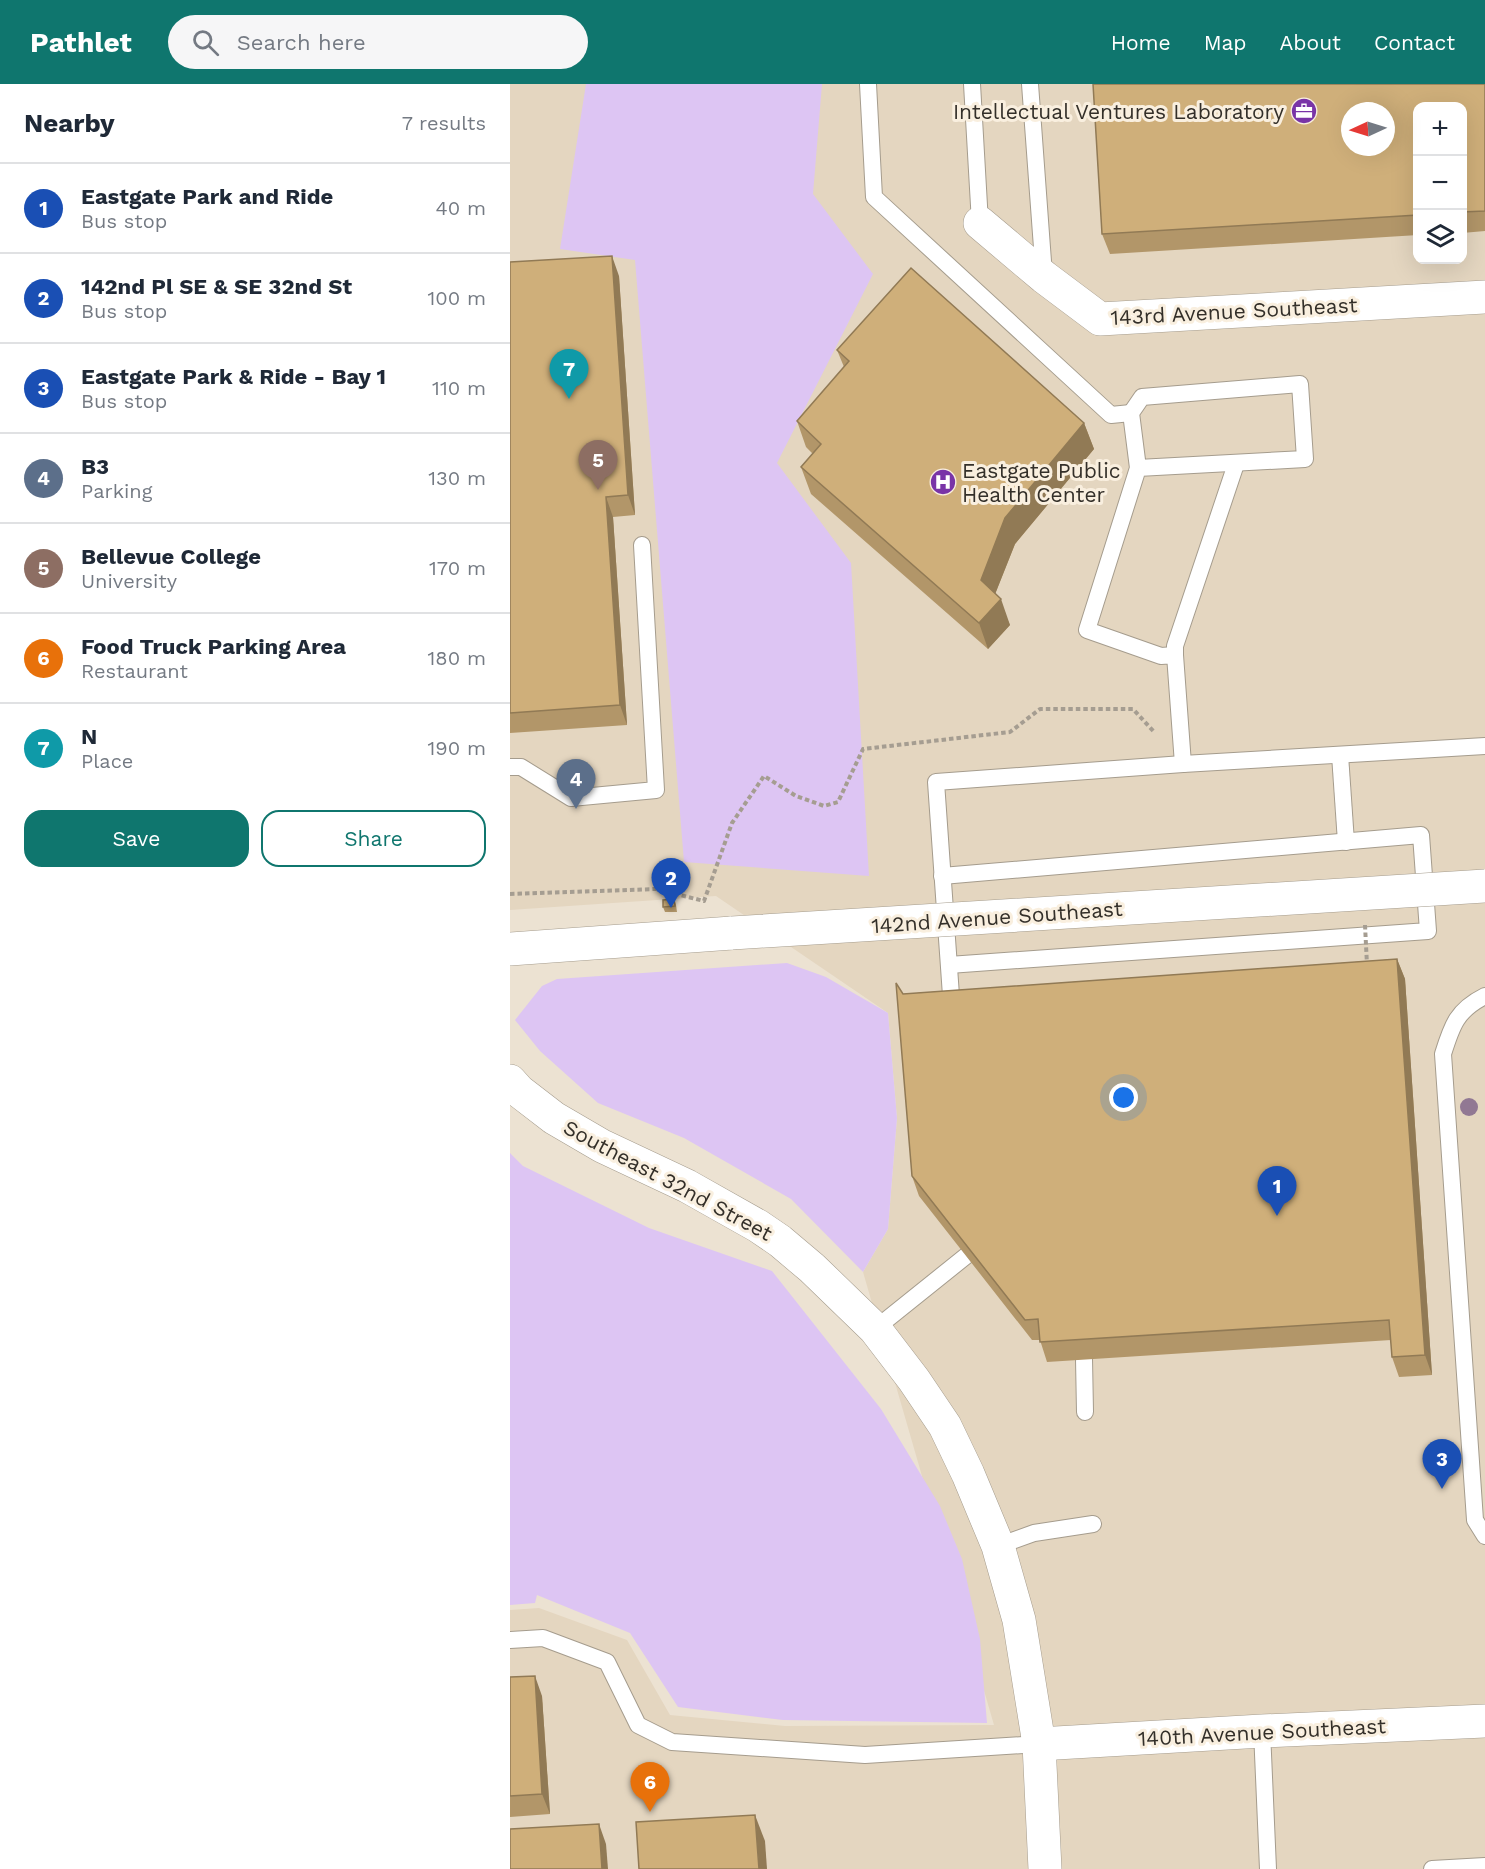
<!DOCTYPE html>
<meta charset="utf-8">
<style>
:root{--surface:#fff;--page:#f6f6f7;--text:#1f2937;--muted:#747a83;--line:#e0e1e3;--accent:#0f766e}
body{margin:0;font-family:"Work Sans",sans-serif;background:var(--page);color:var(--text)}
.controls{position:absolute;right:18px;top:18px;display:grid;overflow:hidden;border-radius:12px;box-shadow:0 6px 24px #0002}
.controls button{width:54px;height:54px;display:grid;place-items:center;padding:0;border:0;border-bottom:2px solid var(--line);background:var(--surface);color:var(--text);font:30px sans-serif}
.compass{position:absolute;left:831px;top:18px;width:54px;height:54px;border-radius:50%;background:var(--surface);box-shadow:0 6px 24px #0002;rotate:266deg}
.you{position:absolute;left:614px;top:1014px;width:21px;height:21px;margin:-15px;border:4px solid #fff;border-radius:50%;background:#1a73e8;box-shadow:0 0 0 9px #1a73e833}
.badge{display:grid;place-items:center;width:39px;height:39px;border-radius:50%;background:var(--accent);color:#fff;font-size:20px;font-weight:700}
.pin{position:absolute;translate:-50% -50px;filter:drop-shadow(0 2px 3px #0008)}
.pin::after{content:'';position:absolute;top:32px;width:21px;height:18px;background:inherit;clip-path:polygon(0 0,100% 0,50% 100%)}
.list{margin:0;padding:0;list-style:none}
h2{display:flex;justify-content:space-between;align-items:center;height:78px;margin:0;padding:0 24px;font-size:26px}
h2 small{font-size:20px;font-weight:400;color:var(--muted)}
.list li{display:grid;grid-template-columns:39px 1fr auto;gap:18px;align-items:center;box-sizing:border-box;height:90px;padding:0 24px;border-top:2px solid var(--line)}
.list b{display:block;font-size:22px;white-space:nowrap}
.list p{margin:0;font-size:20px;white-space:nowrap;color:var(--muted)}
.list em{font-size:20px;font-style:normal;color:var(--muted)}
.actions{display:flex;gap:12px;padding:18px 24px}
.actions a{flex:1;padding:14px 0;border:2px solid var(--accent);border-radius:18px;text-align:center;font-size:21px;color:var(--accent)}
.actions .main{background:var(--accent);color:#fff}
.icon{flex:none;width:33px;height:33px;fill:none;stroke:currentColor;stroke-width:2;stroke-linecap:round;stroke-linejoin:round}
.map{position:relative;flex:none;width:975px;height:1785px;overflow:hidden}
header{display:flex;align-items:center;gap:36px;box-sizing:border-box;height:84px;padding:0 30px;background:var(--accent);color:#fff}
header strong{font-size:28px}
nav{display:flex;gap:33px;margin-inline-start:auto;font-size:21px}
.search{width:420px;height:54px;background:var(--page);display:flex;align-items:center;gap:15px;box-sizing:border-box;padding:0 21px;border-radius:33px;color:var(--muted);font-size:22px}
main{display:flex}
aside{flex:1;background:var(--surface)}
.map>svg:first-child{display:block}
.built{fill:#e4d6c0;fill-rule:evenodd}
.green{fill:#ddc5f3}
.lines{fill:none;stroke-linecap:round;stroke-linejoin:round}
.lane-casing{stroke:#a59c8d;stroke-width:18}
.street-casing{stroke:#a59c8d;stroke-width:34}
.secondary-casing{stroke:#a59c8d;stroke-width:34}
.path{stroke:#a59d91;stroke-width:4;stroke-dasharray:4.5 3;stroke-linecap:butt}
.lane{stroke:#fff;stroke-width:16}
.street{stroke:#fff;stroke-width:33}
.secondary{stroke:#fff;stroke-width:33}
.secondary-bridge-casing{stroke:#a59c8d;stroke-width:34;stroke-linecap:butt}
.path-bridge{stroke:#a59d91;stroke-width:4;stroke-dasharray:4.5 3;stroke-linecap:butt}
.secondary-bridge{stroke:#fff;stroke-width:33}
.tree{fill:#917893}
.wall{fill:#b29669;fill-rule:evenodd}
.shaded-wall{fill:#917a55}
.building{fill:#cfaf7a;stroke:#917a55;stroke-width:1.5;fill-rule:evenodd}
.labels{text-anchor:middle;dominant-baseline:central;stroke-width:6;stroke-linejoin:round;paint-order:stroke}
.poi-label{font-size:21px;fill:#332f29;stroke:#f9efdf;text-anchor:end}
.street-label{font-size:21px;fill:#332f29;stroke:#f9efdf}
</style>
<header>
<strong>Pathlet</strong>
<div class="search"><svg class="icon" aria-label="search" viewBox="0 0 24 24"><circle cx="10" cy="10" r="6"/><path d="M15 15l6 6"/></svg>Search here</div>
<nav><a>Home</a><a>Map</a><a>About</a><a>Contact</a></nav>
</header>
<main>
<aside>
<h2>Nearby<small>7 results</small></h2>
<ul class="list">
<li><span class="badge" style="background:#1a4fb4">1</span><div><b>Eastgate Park and Ride</b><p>Bus stop</p></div><em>40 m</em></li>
<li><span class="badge" style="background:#1a4fb4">2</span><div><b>142nd Pl SE &amp; SE 32nd St</b><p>Bus stop</p></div><em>100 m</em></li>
<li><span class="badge" style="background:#1a4fb4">3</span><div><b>Eastgate Park &amp; Ride - Bay 1</b><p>Bus stop</p></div><em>110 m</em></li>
<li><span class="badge" style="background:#5c6f8a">4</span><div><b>B3</b><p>Parking</p></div><em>130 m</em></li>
<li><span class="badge" style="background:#8d6e63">5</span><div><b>Bellevue College</b><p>University</p></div><em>170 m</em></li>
<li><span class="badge" style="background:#e8710a">6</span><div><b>Food Truck Parking Area</b><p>Restaurant</p></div><em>180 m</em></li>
<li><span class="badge" style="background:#0f9aa8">7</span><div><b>N</b><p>Place</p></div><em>190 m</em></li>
</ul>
<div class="actions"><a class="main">Save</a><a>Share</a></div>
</aside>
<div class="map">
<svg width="975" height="1785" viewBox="0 0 975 1785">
<rect width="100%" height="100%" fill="#ece2d2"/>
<path class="built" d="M 0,0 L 975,0 L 975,1785 L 0,1785 L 0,1526 L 29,1524 L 117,1556 L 160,1631 L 275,1642 L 484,1641 L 353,1188 L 378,1145 L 387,1034 L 378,929 L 206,812 L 0,826 ZM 908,22 L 952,22 L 952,176 L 908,176 ZM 840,27 L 876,27 L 876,63 L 840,63 Z"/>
<g class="green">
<path d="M 76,0 L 312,0 L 303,110 L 363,190 L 267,379 L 341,479 L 359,792 L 174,778 L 125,176 L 50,165 Z"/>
<path d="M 277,879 L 316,893 L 378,929 L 387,1034 L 378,1145 L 353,1188 L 281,1115 L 174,1054 L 88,1019 L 30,967 L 5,936 L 32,902 L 47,895 Z"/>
<path d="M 0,1069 L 13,1082 L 139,1144 L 262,1187 L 371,1325 L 430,1422 L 452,1475 L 470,1555 L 477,1639 L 273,1636 L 168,1623 L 120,1549 L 27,1511 L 25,1519 L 0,1521 Z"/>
</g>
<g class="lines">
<g class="lane-casing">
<g id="lane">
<path d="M 358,0 L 364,113 L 601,331 L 621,329"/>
<path d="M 462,0 L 470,139"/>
<path d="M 520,0 L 534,191"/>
<path d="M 628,384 L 795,375 L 790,300 L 632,313 L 621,329 L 628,384 L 577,546 L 651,572 L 665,571 L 673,680"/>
<path d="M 665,571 L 665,562 L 726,380"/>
<path d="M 830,671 L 836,758"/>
<path d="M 0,683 L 11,683 L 61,714 L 146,706 L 132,461"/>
<path d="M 432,792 L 911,751 L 918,847 L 439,881"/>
<path d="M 975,912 C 947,926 942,941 933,970 L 965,1436 L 975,1452"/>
<path d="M 442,926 L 426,698 L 673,680 L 975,662"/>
<path d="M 365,1245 L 456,1172"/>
<path d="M 574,1275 L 575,1328"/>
<path d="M 488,1462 L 524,1449 L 583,1440"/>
<path d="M 0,1556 L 33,1554 L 97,1578 L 128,1641 L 162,1658 L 355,1671 L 529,1660"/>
<path d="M 752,1647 L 758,1785"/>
<path d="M 922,1785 L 975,1782"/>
</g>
</g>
<g class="street-casing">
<g id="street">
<path d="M 470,139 L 534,193 L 590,235 L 975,213"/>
<path d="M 529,1660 L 752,1647 L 975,1637"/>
</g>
</g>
<g class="secondary-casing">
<g id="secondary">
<path d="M 0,865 L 222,849"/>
<path d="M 0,997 L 9,1007 L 44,1034 L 92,1062 L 177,1102 L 248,1142 L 270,1157 L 302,1184 L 365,1245 L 404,1296 L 435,1342 L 458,1390 L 488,1462 L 509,1536 L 529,1660 L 535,1785"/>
</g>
</g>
<path class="path" d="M 0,810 L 146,805 L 194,817 L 222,739 L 254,692 L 286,712 L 314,722 L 328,718 L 353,665 L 500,648 L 530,625 L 623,625 L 645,649"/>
<use href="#lane" class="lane"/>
<use href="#street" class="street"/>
<use href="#secondary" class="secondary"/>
<g class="secondary-bridge-casing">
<path id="secondary-bridge" d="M 222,849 L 975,802"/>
</g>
<path class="path-bridge" d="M 855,841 L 857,881"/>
<use href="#secondary-bridge" class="secondary-bridge"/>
</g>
<circle class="tree" cx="959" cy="1023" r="9"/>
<g class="wall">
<path d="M 583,0 L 975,0 L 975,147 L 952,149 L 952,22 L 908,22 L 908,151 L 600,170 L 592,150 ZM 840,27 L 876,27 L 876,63 L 840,63 Z"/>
<path d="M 0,178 L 109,192 L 125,431 L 103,433 L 117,641 L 0,649 Z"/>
<path d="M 327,266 L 574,339 L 584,365 L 505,460 L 485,510 L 500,541 L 478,565 L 301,410 L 291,383 L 303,370 L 296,363 L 287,337 L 334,283 Z"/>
<path d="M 164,815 L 166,821 L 167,828 L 155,828 L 153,823 Z"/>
<path d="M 887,875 L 895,895 L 922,1291 L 889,1293 L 882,1273 L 881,1256 L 537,1278 L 530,1256 L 522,1256 L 409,1112 L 402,1092 L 393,910 Z"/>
<path d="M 0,1593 L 32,1612 L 40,1730 L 0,1733 Z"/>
</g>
<g class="shaded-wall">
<path d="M 102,172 L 109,192 L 125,431 L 118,411 Z"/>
<path d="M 574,339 L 584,365 L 505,460 L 480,523 L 471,496 L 495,434 Z"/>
<path d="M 96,413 L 103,433 L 117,641 L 110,621 Z"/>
<path d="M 491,515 L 500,541 L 478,565 L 469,539 Z"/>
<path d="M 887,875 L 895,895 L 922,1291 L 915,1271 Z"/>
<path d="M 25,1592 L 32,1612 L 40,1730 L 32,1710 Z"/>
<path d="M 245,1731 L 255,1757 L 257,1785 L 249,1785 Z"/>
<path d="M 89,1740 L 96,1760 L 98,1785 L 92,1785 Z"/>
</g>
<g class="building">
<path d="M 583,0 L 975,0 L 975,127 L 952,128 L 952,22 L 908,22 L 908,131 L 592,150 ZM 840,27 L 876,27 L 876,63 L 840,63 Z"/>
<path d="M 102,172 L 118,411 L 96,413 L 110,621 L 0,629 L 0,178 Z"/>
<path d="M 401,184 L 574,339 L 495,434 L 471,496 L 491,515 L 469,539 L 291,383 L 311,360 L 287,337 L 339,277 L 327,266 Z"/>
<path d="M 164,815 L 165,822 L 153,823 L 153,816 Z"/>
<path d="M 887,875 L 915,1271 L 882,1273 L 879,1236 L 530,1258 L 528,1235 L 515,1236 L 402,1092 L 386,899 L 393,910 Z"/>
<path d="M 25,1592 L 32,1710 L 0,1712 L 0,1593 Z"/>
<path d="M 245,1731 L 249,1785 L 129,1785 L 126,1738 Z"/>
<path d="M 89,1740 L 92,1785 L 0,1785 L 0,1745 Z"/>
</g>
<defs>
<g id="office-disc" transform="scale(1.35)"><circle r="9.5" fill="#7934a7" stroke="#f9efdf"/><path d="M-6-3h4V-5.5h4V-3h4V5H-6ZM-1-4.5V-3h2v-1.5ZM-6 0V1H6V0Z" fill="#fff"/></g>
<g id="hospital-disc" transform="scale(1.35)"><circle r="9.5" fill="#7934a7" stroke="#f9efdf"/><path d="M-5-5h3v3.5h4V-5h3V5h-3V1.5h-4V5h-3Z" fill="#fff"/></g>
</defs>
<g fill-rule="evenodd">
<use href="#office-disc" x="794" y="27"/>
<use href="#hospital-disc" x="433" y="398"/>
</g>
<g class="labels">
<g class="poi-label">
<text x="774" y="27">Intellectual Ventures Laboratory</text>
<text x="452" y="386" text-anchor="start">Eastgate Public<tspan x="452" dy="24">Health Center</tspan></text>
</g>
<g class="street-label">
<text transform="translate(724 227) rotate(-3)">143rd Avenue Southeast</text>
<text transform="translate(487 833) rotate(-4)">142nd Avenue Southeast</text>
<text transform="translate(158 1096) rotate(28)">Southeast 32nd Street</text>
<text transform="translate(752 1648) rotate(-3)">140th Avenue Southeast</text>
</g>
</g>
</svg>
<div class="controls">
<button>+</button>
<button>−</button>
<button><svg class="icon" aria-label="layers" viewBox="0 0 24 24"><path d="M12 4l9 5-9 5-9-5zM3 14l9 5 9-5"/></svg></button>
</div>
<svg class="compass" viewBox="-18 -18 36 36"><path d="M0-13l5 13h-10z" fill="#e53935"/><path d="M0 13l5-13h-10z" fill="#747a83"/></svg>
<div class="you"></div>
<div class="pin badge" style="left:767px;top:1132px;background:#1a4fb4">1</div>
<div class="pin badge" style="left:161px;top:824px;background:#1a4fb4">2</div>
<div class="pin badge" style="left:932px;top:1405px;background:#1a4fb4">3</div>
<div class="pin badge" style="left:66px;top:725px;background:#5c6f8a">4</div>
<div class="pin badge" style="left:88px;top:406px;background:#8d6e63">5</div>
<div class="pin badge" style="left:140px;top:1728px;background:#e8710a">6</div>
<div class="pin badge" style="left:59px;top:315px;background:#0f9aa8">7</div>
</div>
</main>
